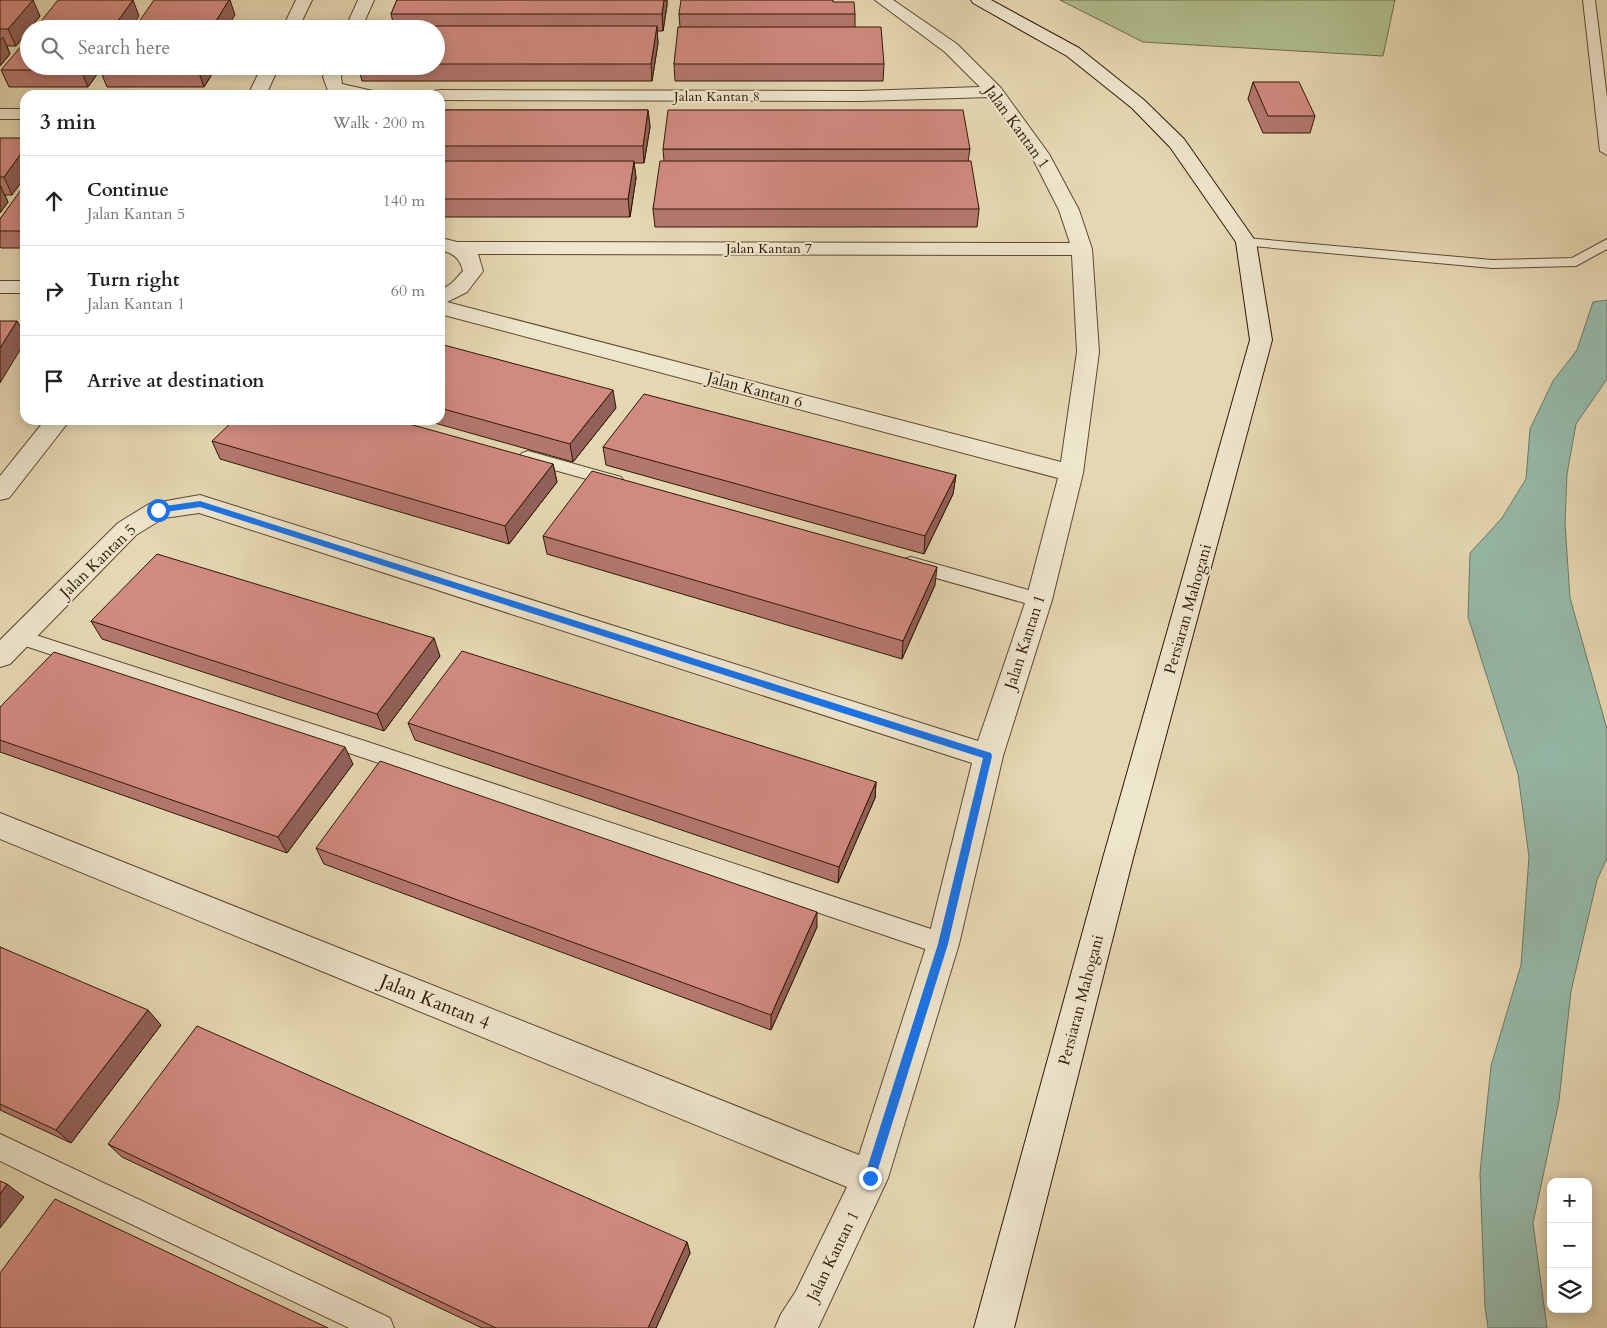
<!DOCTYPE html>
<meta charset="utf-8">
<style>
:root{--surface:#fff;--page:#f6f6f6;--text:#202124;--muted:#757577;--line:#e0e0e0}
body{margin:0;font-family:Cardo,serif;background:var(--page);color:var(--text)}
.controls{position:absolute;right:15px;bottom:15px;display:grid;overflow:hidden;border-radius:10px;box-shadow:0 2px 12px #0003}
.controls button{width:45px;height:45px;display:grid;place-items:center;padding:0;border:0;border-bottom:1px solid var(--line);background:var(--surface);color:var(--text);font:25px sans-serif}
.stop{position:absolute;width:15px;height:15px;margin:-11px;border:4px solid #1a73e8;border-radius:50%;background:#fff}
.stop.end{background:#1a73e8;border-color:#fff;box-shadow:0 1px 5px #0008}
.list{margin:0;padding:0;list-style:none}
h2{display:flex;justify-content:space-between;align-items:center;height:65px;margin:0;padding:0 20px;font-size:21px}
h2 small{font-size:16px;font-weight:400;color:var(--muted)}
.list li{display:grid;grid-template-columns:32px 1fr auto;gap:15px;align-items:center;box-sizing:border-box;height:90px;padding:0 20px;border-top:1px solid var(--line)}
.list b{display:block;font-size:19px;white-space:nowrap}
.list p{margin:0;font-size:16px;white-space:nowrap;color:var(--muted)}
.list em{font-size:16px;font-style:normal;color:var(--muted)}
.icon{flex:none;width:28px;height:28px;fill:none;stroke:currentColor;stroke-width:2;stroke-linecap:round;stroke-linejoin:round}
.map{position:relative;flex:none;width:1607px;height:1328px;overflow:hidden}
.search{position:absolute;background:var(--surface);box-shadow:0 2px 12px #0003;left:20px;top:20px;width:425px;height:55px;display:flex;align-items:center;gap:12px;box-sizing:border-box;padding:0 18px;border-radius:28px;color:var(--muted);font-size:19px}
.panel{position:absolute;background:var(--surface);box-shadow:0 2px 12px #0003;left:20px;top:90px;width:425px;height:335px;border-radius:15px}
.map>svg:first-child{display:block}
.green{fill:#b1bf8f;stroke:#706c49}
.water{fill:#96baaa;stroke:#6d7a67}
.lines{fill:none;stroke-linecap:round;stroke-linejoin:round}
.service-casing{stroke:#5d482f;stroke-width:2}
.minor-casing{stroke:#5d482f;stroke-width:2}
.secondary-casing{stroke:#301903;stroke-width:2}
.service{fill:#eee5cd;fill-rule:evenodd}
.minor{fill:#eee5cd;fill-rule:evenodd}
.secondary{fill:#eee5cd;fill-rule:evenodd}
.wall{fill:#b4776e;stroke:#301903}
.shaded-wall{fill:#92615a;stroke:#301903}
.building{fill:#d18a80;stroke:#301903}
.route{fill:#1a73e8}
.labels{text-anchor:middle;dominant-baseline:central;stroke-width:4;stroke-linejoin:round;paint-order:stroke}
.far-street-label{font-size:14px;fill:#301903;stroke:#eee5cd}
.street-label{font-size:16px;fill:#301903;stroke:#eee5cd}
.near-street-label{font-size:19px;fill:#301903;stroke:#eee5cd}
</style>
<div class="map">
<svg width="1607" height="1328" viewBox="0 0 1607 1328">
<rect width="100%" height="100%" fill="#e5d7b2"/>
<filter id="stains"><feTurbulence type="fractalNoise" baseFrequency=".004" numOctaves="4"/><feColorMatrix values="0 0 0 0 .2 0 0 0 0 .09 0 0 0 0 .02 0 0 0 .5 -.17"/></filter>
<radialGradient id="worn" r=".72"><stop offset=".6" stop-color="#630" stop-opacity="0"/><stop offset="1" stop-color="#630" stop-opacity=".3"/></radialGradient>
<path class="green" d="M 1060,0 L 1395,0 L 1383,56 L 1143,42 Z"/>
<path class="water" d="M 1607,300 L 1607,379 L 1576,424 L 1567,474 L 1565,523 L 1570,598 L 1607,729 L 1607,858 L 1597,880 L 1571,991 L 1559,1101 L 1533,1223 L 1547,1328 L 1488,1328 L 1485,1307 L 1480,1173 L 1491,1066 L 1521,965 L 1529,857 L 1518,774 L 1468,617 L 1470,553 L 1502,518 L 1526,479 L 1530,429 L 1553,381 L 1577,350 L 1593,302 Z"/>
<g class="lines">
<g class="service-casing">
<g id="service">
<path d="M 1583,0 L 1595,0 L 1607,97 L 1607,155 L 1600,151 Z"/>
<path d="M 1246,238 L 1492,260 L 1572,258 L 1607,239 L 1607,249 L 1576,266 L 1492,268 L 1241,245 L 1239,242 L 1241,239 Z"/>
<path d="M 528,451 L 621,477 L 624,481 L 621,485 L 615,487 L 522,461 L 519,457 L 522,453 Z"/>
<path d="M 911,557 L 1046,595 L 1049,600 L 1046,605 L 1039,607 L 904,569 L 902,564 L 904,559 Z"/>
<path d="M 20,630 L 365,741 L 943,933 L 951,936 L 955,944 L 951,952 L 943,955 L 361,757 L 13,642 L 10,637 L 13,632 Z"/>
<path d="M 0,1134 L 390,1318 L 394,1328 L 349,1328 L 45,1183 L 0,1161 Z"/>
</g>
</g>
<g class="minor-casing">
<g id="minor">
<path d="M 296,0 L 312,0 L 298,29 L 282,29 Z"/>
<path d="M 358,0 L 374,0 L 361,29 L 345,29 Z"/>
<path d="M 875,0 L 893,0 L 957,44 L 1001,88 L 1049,154 L 1079,210 L 1092,249 L 1099,352 L 1083,473 L 1052,600 L 1003,756 L 959,944 L 888,1178 L 818,1328 L 775,1328 L 781,1314 L 796,1291 L 847,1187 L 0,839 L 0,813 L 859,1155 L 927,944 L 972,763 L 199,513 L 164,518 L 136,535 L 10,664 L 0,667 L 0,640 L 118,523 L 149,504 L 200,495 L 978,741 L 1026,600 L 1058,478 L 440,314 L 440,291 L 452,283 L 463,271 C 460,258 453,253 440,250 L 440,240 L 445,239 L 457,242 L 1070,243 L 1059,210 L 1031,155 L 990,97 L 861,101 L 440,100 L 440,95 L 431,95 L 434,91 L 440,90 L 861,91 L 980,87 L 945,52 ZM 478,254 L 1072,255 L 1077,352 L 1061,462 L 447,302 L 467,292 L 483,271 Z"/>
<path d="M 262,66 L 279,66 L 266,95 L 248,95 Z"/>
<path d="M 328,66 L 345,66 L 341,77 L 342,84 L 373,91 L 376,95 L 345,95 L 328,91 L 323,77 Z"/>
<rect x="0" y="109" width="25" height="10"/>
<rect x="0" y="281" width="25" height="12"/>
<path d="M 45,420 L 70,420 L 9,498 L 0,500 L 0,476 Z"/>
</g>
</g>
<g class="secondary-casing">
<path id="secondary" d="M 971,0 L 991,0 L 1079,48 L 1144,100 L 1184,139 L 1256,242 L 1272,340 L 1133,858 L 1014,1328 L 974,1328 L 1103,858 L 1250,340 L 1236,242 L 1170,147 L 1132,108 L 1067,56 L 973,3 Z"/>
</g>
<use href="#service" class="service"/>
<use href="#minor" class="minor"/>
<use href="#secondary" class="secondary"/>
</g>
<g class="wall">
<path d="M 0,0 L 40,16 L 29,29 L 29,30 L 16,46 L 7,46 L 10,54 L 0,66 Z"/>
<path d="M 397,0 L 667,0 L 667,5 L 663,31 L 657,31 L 658,43 L 652,81 L 362,81 L 358,66 L 436,66 L 436,29 L 394,26 L 391,14 Z"/>
<path d="M 833,2 L 855,14 L 855,27 L 884,64 L 883,81 L 675,81 L 674,64 L 680,27 L 679,14 Z"/>
<path d="M 29,66 L 212,66 L 214,71 L 204,87 L 107,87 L 100,70 L 88,87 L 9,87 L 1,70 Z"/>
<path d="M 1253,82 L 1315,116 L 1310,133 L 1263,133 L 1248,99 Z"/>
<path d="M 440,110 L 648,110 L 650,127 L 644,163 L 634,163 L 636,178 L 630,217 L 440,217 Z"/>
<path d="M 0,138 L 12,195 L 5,195 L 8,202 L 0,213 Z"/>
<path d="M 663,149 L 970,149 L 968,161 L 979,209 L 977,227 L 655,227 L 653,209 L 664,161 Z"/>
<path d="M 25,187 L 25,248 L 1,248 L 0,246 L 0,219 Z"/>
<path d="M 440,344 L 616,408 L 573,462 L 424,420 L 440,420 Z"/>
<path d="M 212,441 L 553,464 L 557,482 L 509,544 L 220,459 Z"/>
<path d="M 603,447 L 956,475 L 953,494 L 924,554 L 606,465 Z"/>
<path d="M 543,536 L 935,585 L 902,659 L 547,554 Z"/>
<path d="M 91,621 L 440,656 L 384,731 L 102,639 Z"/>
<path d="M 0,707 L 353,764 L 287,853 L 0,752 Z"/>
<path d="M 408,723 L 876,782 L 875,798 L 838,883 L 415,740 Z"/>
<path d="M 316,848 L 817,927 L 771,1030 L 324,864 Z"/>
<path d="M 0,947 L 161,1025 L 71,1143 L 0,1110 Z"/>
<path d="M 108,1144 L 687,1242 L 690,1253 L 656,1328 L 482,1328 L 122,1157 Z"/>
</g>
<g class="shaded-wall">
<path d="M 33,0 L 40,16 L 30,29 L 29,29 L 29,30 L 16,46 L 8,29 Z"/>
<path d="M 133,0 L 139,16 L 130,29 L 112,29 Z"/>
<path d="M 229,0 L 230,0 L 235,15 L 226,29 L 211,29 Z"/>
<path d="M 664,0 L 667,0 L 667,5 L 663,31 L 662,14 Z"/>
<path d="M 657,26 L 658,43 L 652,81 L 651,64 Z"/>
<path d="M 3,37 L 10,54 L 0,66 L 0,40 Z"/>
<path d="M 84,66 L 103,66 L 88,87 L 81,70 Z"/>
<path d="M 201,66 L 212,66 L 214,71 L 204,87 L 198,70 Z"/>
<path d="M 648,110 L 650,127 L 644,163 L 643,146 Z"/>
<path d="M 25,148 L 25,177 L 12,195 L 4,177 Z"/>
<path d="M 634,161 L 636,178 L 630,217 L 628,199 Z"/>
<path d="M 0,185 L 8,202 L 0,213 Z"/>
<path d="M 17,321 L 25,335 L 25,342 L 0,383 L 0,348 Z"/>
<path d="M 613,390 L 616,408 L 573,462 L 570,444 Z"/>
<path d="M 553,464 L 557,482 L 509,544 L 505,526 Z"/>
<path d="M 956,475 L 953,494 L 924,554 L 925,536 Z"/>
<path d="M 937,567 L 935,585 L 902,659 L 903,641 Z"/>
<path d="M 434,638 L 440,656 L 384,731 L 377,714 Z"/>
<path d="M 345,747 L 353,764 L 287,853 L 278,837 Z"/>
<path d="M 876,782 L 875,798 L 838,883 L 839,867 Z"/>
<path d="M 817,912 L 817,927 L 771,1030 L 771,1015 Z"/>
<path d="M 148,1010 L 161,1025 L 71,1143 L 56,1130 Z"/>
<path d="M 7,1184 L 24,1197 L 0,1228 L 0,1194 Z"/>
<path d="M 687,1242 L 690,1253 L 656,1328 L 648,1328 Z"/>
</g>
<g class="building">
<path d="M 0,0 L 33,0 L 8,29 L 0,29 Z"/>
<path d="M 58,0 L 133,0 L 112,29 L 35,29 Z"/>
<path d="M 154,0 L 229,0 L 211,29 L 134,29 Z"/>
<path d="M 397,0 L 664,0 L 662,14 L 391,14 Z"/>
<path d="M 681,0 L 833,0 L 833,2 L 854,2 L 855,14 L 679,14 Z"/>
<path d="M 375,26 L 657,26 L 651,64 L 436,64 L 436,29 L 374,29 Z"/>
<path d="M 678,27 L 881,27 L 884,64 L 674,64 Z"/>
<path d="M 28,38 L 29,38 L 29,66 L 84,66 L 81,70 L 1,70 Z"/>
<path d="M 103,66 L 201,66 L 198,70 L 100,70 Z"/>
<path d="M 1253,82 L 1299,82 L 1315,116 L 1268,116 Z"/>
<path d="M 440,110 L 648,110 L 643,146 L 440,146 Z"/>
<path d="M 668,110 L 963,110 L 970,149 L 663,149 Z"/>
<path d="M 0,138 L 25,138 L 25,148 L 4,177 L 0,177 Z"/>
<path d="M 440,161 L 634,161 L 628,199 L 440,199 Z"/>
<path d="M 660,161 L 971,161 L 979,209 L 653,209 Z"/>
<path d="M 23,187 L 25,187 L 25,231 L 0,231 L 0,219 Z"/>
<path d="M 0,321 L 17,321 L 0,348 Z"/>
<path d="M 440,344 L 613,390 L 570,444 L 440,408 Z"/>
<path d="M 644,394 L 956,475 L 925,536 L 603,447 Z"/>
<path d="M 234,420 L 395,420 L 553,464 L 505,526 L 212,441 Z"/>
<path d="M 592,471 L 937,567 L 903,641 L 543,536 Z"/>
<path d="M 157,554 L 434,638 L 377,714 L 91,621 Z"/>
<path d="M 462,651 L 876,782 L 839,867 L 408,723 Z"/>
<path d="M 54,652 L 345,747 L 278,837 L 0,740 L 0,707 Z"/>
<path d="M 380,761 L 817,912 L 771,1015 L 316,848 Z"/>
<path d="M 0,947 L 148,1010 L 56,1130 L 0,1104 Z"/>
<path d="M 197,1026 L 687,1242 L 648,1328 L 496,1328 L 108,1144 Z"/>
<path d="M 0,1181 L 7,1184 L 0,1194 Z"/>
<path d="M 55,1199 L 328,1328 L 0,1328 L 0,1273 Z"/>
</g>
<path class="route" d="M 200,501 L 991,753 L 992,756 L 948,944 L 874,1182 L 870,1184 L 866,1182 L 864,1178 L 938,944 L 983,758 L 200,507 L 158,513 L 154,510 L 158,507 Z"/>
<g class="labels">
<g class="far-street-label">
<text x="717" y="96">Jalan Kantan 8</text>
<text x="769" y="248">Jalan Kantan 7</text>
</g>
<g class="street-label">
<text transform="translate(1017 127) rotate(54)">Jalan Kantan 1</text>
<text transform="translate(755 390) rotate(15)">Jalan Kantan 6</text>
<text transform="translate(98 561) rotate(-44)">Jalan Kantan 5</text>
<text transform="translate(1188 609) rotate(-74)">Persiaran Mahogani</text>
<text transform="translate(1025 642) rotate(-72)">Jalan Kantan 1</text>
<text transform="translate(1081 1000) rotate(-75)">Persiaran Mahogani</text>
<text transform="translate(833 1256) rotate(-64)">Jalan Kantan 1</text>
</g>
<g class="near-street-label">
<text transform="translate(435 1002) rotate(22)">Jalan Kantan 4</text>
</g>
</g>
<rect width="100%" height="100%" filter="url(#stains)"/>
<rect width="100%" height="100%" fill="url(#worn)"/>
</svg>
<div class="controls">
<button>+</button>
<button>−</button>
<button><svg class="icon" aria-label="layers" viewBox="0 0 24 24"><path d="M12 4l9 5-9 5-9-5zM3 14l9 5 9-5"/></svg></button>
</div>
<div class="stop" style="left:158px;top:510px"></div>
<div class="stop end" style="left:870px;top:1178px"></div>
<div class="search"><svg class="icon" aria-label="search" viewBox="0 0 24 24"><circle cx="10" cy="10" r="6"/><path d="M15 15l6 6"/></svg>Search here</div>
<section class="panel">
<h2>3 min<small>Walk · 200 m</small></h2>
<ul class="list">
<li><svg class="icon" aria-label="ahead" viewBox="0 0 24 24"><path d="M12 20V5M6 11l6-6 6 6"/></svg><div><b>Continue</b><p>Jalan Kantan 5</p></div><em>140 m</em></li>
<li><svg class="icon" aria-label="right" viewBox="0 0 24 24"><path d="M7 20v-9h11M14 6l5 5-5 5"/></svg><div><b>Turn right</b><p>Jalan Kantan 1</p></div><em>60 m</em></li>
<li><svg class="icon" aria-label="arrive" viewBox="0 0 24 24"><path d="M6 21V4h12l-3 4 3 4H6"/></svg><div><b>Arrive at destination</b></div></li>
</ul>
</section>
</div>
